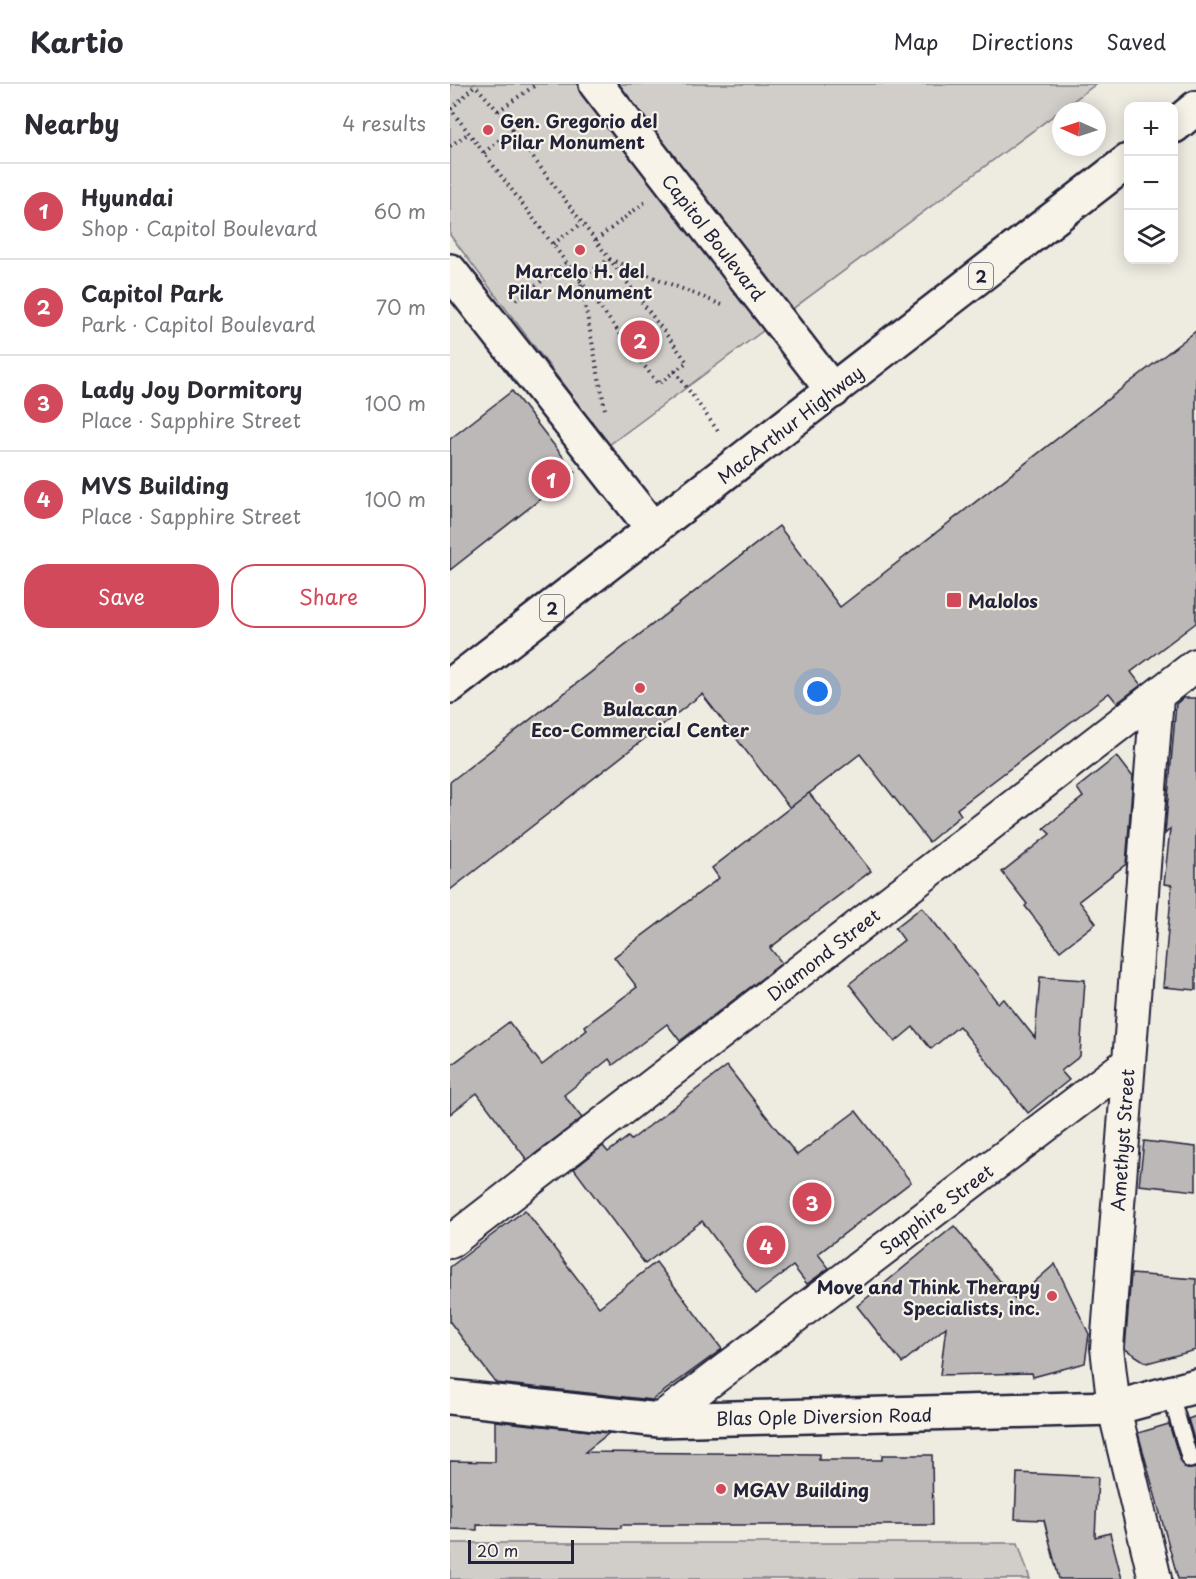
<!DOCTYPE html>
<meta charset="utf-8">
<style>
:root{--surface:#fff;--page:#f7f7f7;--text:#2b2b33;--muted:#7c7c81;--line:#e1e1e2;--accent:#d1495b}
body{margin:0;font-family:"Playpen Sans",sans-serif;background:var(--page);color:var(--text)}
.controls{position:absolute;right:18px;top:18px;display:grid;overflow:hidden;border-radius:12px;box-shadow:0 3px 15px #0003}
.controls button{width:54px;height:54px;display:grid;place-items:center;padding:0;border:0;border-bottom:2px solid var(--line);background:var(--surface);color:var(--text);font:30px sans-serif}
.compass{position:absolute;left:602px;top:18px;width:54px;height:54px;border-radius:50%;background:var(--surface);box-shadow:0 3px 15px #0003;rotate:273deg}
.scale{position:absolute;left:18px;bottom:15px;width:106px;box-sizing:border-box;padding-left:6px;border:3px solid #22223b;border-top:0;font-size:16px;line-height:21px;white-space:nowrap;color:#22223b;-webkit-text-stroke:4px #f7f3e8;paint-order:stroke}
.you{position:absolute;left:368px;top:608px;width:21px;height:21px;margin:-15px;border:4px solid #fff;border-radius:50%;background:#1a73e8;box-shadow:0 0 0 9px #1a73e833}
.badge{display:grid;place-items:center;width:39px;height:39px;border-radius:50%;background:var(--accent);color:#fff;font-size:20px;font-weight:700}
.pin{position:absolute;translate:-50% -50%;border:3px solid #fff;box-shadow:0 2px 6px #0006}
.list{margin:0;padding:0;list-style:none}
h2{display:flex;justify-content:space-between;align-items:center;height:78px;margin:0;padding:0 24px;font-size:26px}
h2 small{font-size:20px;font-weight:400;color:var(--muted)}
.list li{display:grid;grid-template-columns:39px 1fr auto;gap:18px;align-items:center;box-sizing:border-box;height:96px;padding:0 24px;border-top:2px solid var(--line)}
.list b{display:block;font-size:22px;white-space:nowrap}
.list p{margin:0;font-size:20px;white-space:nowrap;color:var(--muted)}
.list em{font-size:20px;font-style:normal;color:var(--muted)}
.actions{display:flex;gap:12px;padding:18px 24px}
.actions a{flex:1;padding:14px 0;border:2px solid var(--accent);border-radius:24px;text-align:center;font-size:21px;color:var(--accent)}
.actions .main{background:var(--accent);color:#fff}
.icon{flex:none;width:33px;height:33px;fill:none;stroke:currentColor;stroke-width:2;stroke-linecap:round;stroke-linejoin:round}
.map{position:relative;flex:none;width:746px;height:1495px;overflow:hidden}
header{display:flex;align-items:center;gap:36px;box-sizing:border-box;height:84px;padding:0 30px;background:var(--surface);border-bottom:2px solid var(--line)}
header strong{font-size:28px}
nav{display:flex;gap:33px;margin-inline-start:auto;font-size:21px}
main{display:flex}
aside{flex:1;background:var(--surface)}
.map>svg:first-child{display:block}
.green{fill:#d1cdc9;stroke:#7a7882;stroke-width:1.5}
.building{fill:#bbb8b7;stroke:#22223b;stroke-width:1.5}
.lines{fill:none;stroke-linecap:round;stroke-linejoin:round}
.service-casing{stroke:#22223b;stroke-width:20}
.minor-casing{stroke:#22223b;stroke-width:36}
.tertiary-casing{stroke:#22223b;stroke-width:38}
.secondary-casing{stroke:#22223b;stroke-width:38}
.trunk-casing{stroke:#22223b;stroke-width:38}
.path{stroke:#22223b;stroke-width:4;stroke-dasharray:1.5 4.5;stroke-linecap:butt}
.service{stroke:#f7f3e8;stroke-width:15}
.minor{stroke:#f7f3e8;stroke-width:32}
.tertiary{stroke:#f7f3e8;stroke-width:33}
.secondary{stroke:#f7f3e8;stroke-width:33}
.trunk{stroke:#f7f3e8;stroke-width:33}
.poi-dot{fill:#d1495b;stroke:#f7f3e8;stroke-width:2}
.labels{text-anchor:middle;dominant-baseline:central;stroke-width:4.5;stroke-linejoin:round;paint-order:stroke}
.shield{fill:#f7f3e8;stroke:#62616f;stroke-width:1.5}
.shield-label{font-size:16px;font-weight:bold;fill:#22223b}
.poi-label{font-size:18px;font-weight:bold;fill:#22223b;stroke:#f7f3e8;text-anchor:start}
.street-label{font-size:18px;fill:#22223b;stroke:#f7f3e8}
</style>
<header>
<strong>Kartio</strong>
<nav><a>Map</a><a>Directions</a><a>Saved</a></nav>
</header>
<main>
<aside>
<h2>Nearby<small>4 results</small></h2>
<ul class="list">
<li><span class="badge">1</span><div><b>Hyundai</b><p>Shop · Capitol Boulevard</p></div><em>60 m</em></li>
<li><span class="badge">2</span><div><b>Capitol Park</b><p>Park · Capitol Boulevard</p></div><em>70 m</em></li>
<li><span class="badge">3</span><div><b>Lady Joy Dormitory</b><p>Place · Sapphire Street</p></div><em>100 m</em></li>
<li><span class="badge">4</span><div><b>MVS Building</b><p>Place · Sapphire Street</p></div><em>100 m</em></li>
</ul>
<div class="actions"><a class="main">Save</a><a>Share</a></div>
</aside>
<div class="map">
<svg width="746" height="1495" viewBox="0 0 746 1495">
<rect width="100%" height="100%" fill="#eeebe1"/>
<filter id="ink" filterUnits="userSpaceOnUse"><feTurbulence type="fractalNoise" baseFrequency=".0167" numOctaves="2"/><feDisplacementMap in="SourceGraphic" scale="12" xChannelSelector="R" yChannelSelector="G"/><feConvolveMatrix kernelMatrix="1 2 1 2 8 2 1 2 1" color-interpolation-filters="sRGB"/></filter>
<g filter="url(#ink)">
<g class="green">
<path d="M 0,0 L 646,0 L 159,361 L 0,151 Z"/>
<path d="M 0,1459 L 568,1459 L 580,1495 L 0,1495 Z"/>
</g>
<g class="building">
<path d="M 746,247 L 746,539 L 681,588 L 691,601 L 667,619 L 659,609 L 507,725 L 511,731 L 479,758 L 410,670 L 340,724 L 252,610 L 0,806 L 0,698 L 329,442 L 390,523 Z"/>
<path d="M 62,307 L 125,388 L 0,486 L 0,355 Z"/>
<path d="M 733,614 L 746,614 L 746,906 L 713,903 L 722,801 L 714,800 L 720,745 L 715,750 L 726,620 Z"/>
<path d="M 667,672 L 683,693 L 676,780 L 629,817 L 646,839 L 610,867 L 575,822 L 577,820 L 552,788 L 600,750 L 594,744 L 633,713 L 627,704 Z"/>
<path d="M 359,709 L 421,787 L 320,864 L 332,879 L 230,957 L 217,940 L 163,981 L 159,975 L 114,1011 L 132,1034 L 77,1076 L 27,1009 L 0,1030 L 0,982 L 59,938 L 92,981 L 137,946 L 135,942 L 187,903 L 164,873 L 269,794 L 262,784 Z"/>
<path d="M 472,823 L 548,919 L 554,915 L 585,954 L 590,893 L 635,896 L 630,972 L 611,987 L 619,996 L 578,1029 L 509,942 L 481,965 L 463,943 L 445,958 L 399,900 L 454,856 L 445,844 Z"/>
<path d="M 277,982 L 347,1071 L 406,1027 L 461,1098 L 368,1170 L 379,1184 L 357,1200 L 343,1182 L 306,1210 L 252,1137 L 195,1180 L 124,1085 L 153,1062 L 158,1068 L 178,1053 L 181,1056 Z"/>
<path d="M 694,1057 L 746,1063 L 746,1107 L 689,1101 Z"/>
<path d="M 75,1126 L 149,1223 L 206,1178 L 272,1265 L 202,1316 L 46,1299 L 0,1238 L 0,1183 Z"/>
<path d="M 504,1142 L 565,1215 L 605,1180 L 639,1250 L 635,1279 L 583,1293 L 582,1289 L 490,1291 L 496,1243 L 452,1279 L 407,1222 Z"/>
<path d="M 681,1190 L 746,1195 L 746,1266 L 697,1279 L 675,1265 Z"/>
<path d="M 746,1332 L 746,1362 L 738,1335 Z"/>
<path d="M 45,1337 L 159,1349 L 135,1368 L 369,1370 L 369,1376 L 432,1376 L 432,1371 L 482,1371 L 483,1441 L 171,1441 L 171,1444 L 27,1441 L 27,1446 L 0,1445 L 0,1377 L 45,1378 Z"/>
<path d="M 719,1340 L 731,1379 L 737,1385 L 746,1384 L 746,1495 L 728,1495 L 688,1349 Z"/>
<path d="M 567,1389 L 648,1393 L 645,1453 L 660,1449 L 672,1495 L 609,1495 L 594,1436 L 565,1435 Z"/>
</g>
<g class="lines">
<g class="service-casing">
<path id="service" d="M 720,1309 L 740,1376 L 746,1374"/>
</g>
<g class="minor-casing">
<g id="minor">
<path d="M 0,1158 L 746,581"/>
<path d="M 209,1336 L 678,979"/>
<path d="M 705,1495 L 664,1324 L 657,1264 L 707,613"/>
</g>
</g>
<g class="tertiary-casing">
<g id="tertiary">
<path d="M 146,0 L 383,307"/>
<path d="M 0,187 L 204,446"/>
</g>
</g>
<g class="secondary-casing">
<path id="secondary" d="M 0,1313 L 209,1336 L 664,1324 L 746,1302"/>
</g>
<g class="trunk-casing">
<g id="trunk">
<path d="M 724,42 L 746,24"/>
<path d="M 0,602 L 678,77"/>
</g>
</g>
<g class="path">
<path d="M 0,24 L 208,300 L 237,278 L 48,27 L 24,0"/>
<path d="M 1,25 L 25,1"/>
<path d="M 48,27 L 87,0"/>
<path d="M 0,62 L 19,49"/>
<path d="M 34,69 L 62,45"/>
<path d="M 146,156 L 195,118"/>
<path d="M 103,160 L 132,139"/>
<path d="M 66,216 L 117,178"/>
<path d="M 225,287 L 270,350"/>
<path d="M 155,325 L 130,195 L 159,175 L 272,221"/>
</g>
<use href="#service" class="service"/>
<use href="#minor" class="minor"/>
<use href="#tertiary" class="tertiary"/>
<use href="#secondary" class="secondary"/>
<use href="#trunk" class="trunk"/>
</g>
</g>
<g class="poi-dot">
<circle cx="38" cy="46" r="6"/>
<circle cx="130" cy="166" r="6"/>
<rect x="496" y="508" width="16" height="16" rx="3"/>
<circle cx="190" cy="604" r="6"/>
<circle cx="602" cy="1212" r="6"/>
<circle cx="271" cy="1405" r="6"/>
</g>
<g class="labels">
<g class="shield">
<rect x="519" y="179" width="24" height="26" rx="4.5"/>
<rect x="90" y="511" width="24" height="26" rx="4.5"/>
</g>
<g class="shield-label">
<text x="531" y="192">2</text>
<text x="102" y="524">2</text>
</g>
<g class="poi-label">
<text x="50" y="36">Gen. Gregorio del<tspan x="50" dy="21">Pilar Monument</tspan></text>
<text x="130" y="186" text-anchor="middle">Marcelo H. del<tspan x="130" dy="21">Pilar Monument</tspan></text>
<text x="518" y="516">Malolos</text>
<text x="190" y="624" text-anchor="middle">Bulacan<tspan x="190" dy="21">Eco-Commercial Center</tspan></text>
<text x="590" y="1202" text-anchor="end">Move and Think Therapy<tspan x="590" dy="21">Specialists, inc.</tspan></text>
<text x="283" y="1405">MGAV Building</text>
</g>
<g class="street-label">
<text transform="translate(264 153) rotate(52)">Capitol Boulevard</text>
<text transform="translate(340 340) rotate(-38)">MacArthur Highway</text>
<text transform="translate(373 870) rotate(-38)">Diamond Street</text>
<text transform="translate(672 1056) rotate(-86)">Amethyst Street</text>
<text transform="translate(486 1125) rotate(-37)">Sapphire Street</text>
<text transform="translate(374 1332) rotate(-1)">Blas Ople Diversion Road</text>
</g>
</g>
</svg>
<div class="controls">
<button>+</button>
<button>−</button>
<button><svg class="icon" aria-label="layers" viewBox="0 0 24 24"><path d="M12 4l9 5-9 5-9-5zM3 14l9 5 9-5"/></svg></button>
</div>
<svg class="compass" viewBox="-18 -18 36 36"><path d="M0-13l5 13h-10z" fill="#e53935"/><path d="M0 13l5-13h-10z" fill="#7c7c81"/></svg>
<div class="scale">20 m</div>
<div class="you"></div>
<div class="pin badge" style="left:101px;top:395px">1</div>
<div class="pin badge" style="left:190px;top:256px">2</div>
<div class="pin badge" style="left:362px;top:1118px">3</div>
<div class="pin badge" style="left:316px;top:1161px">4</div>
</div>
</main>
